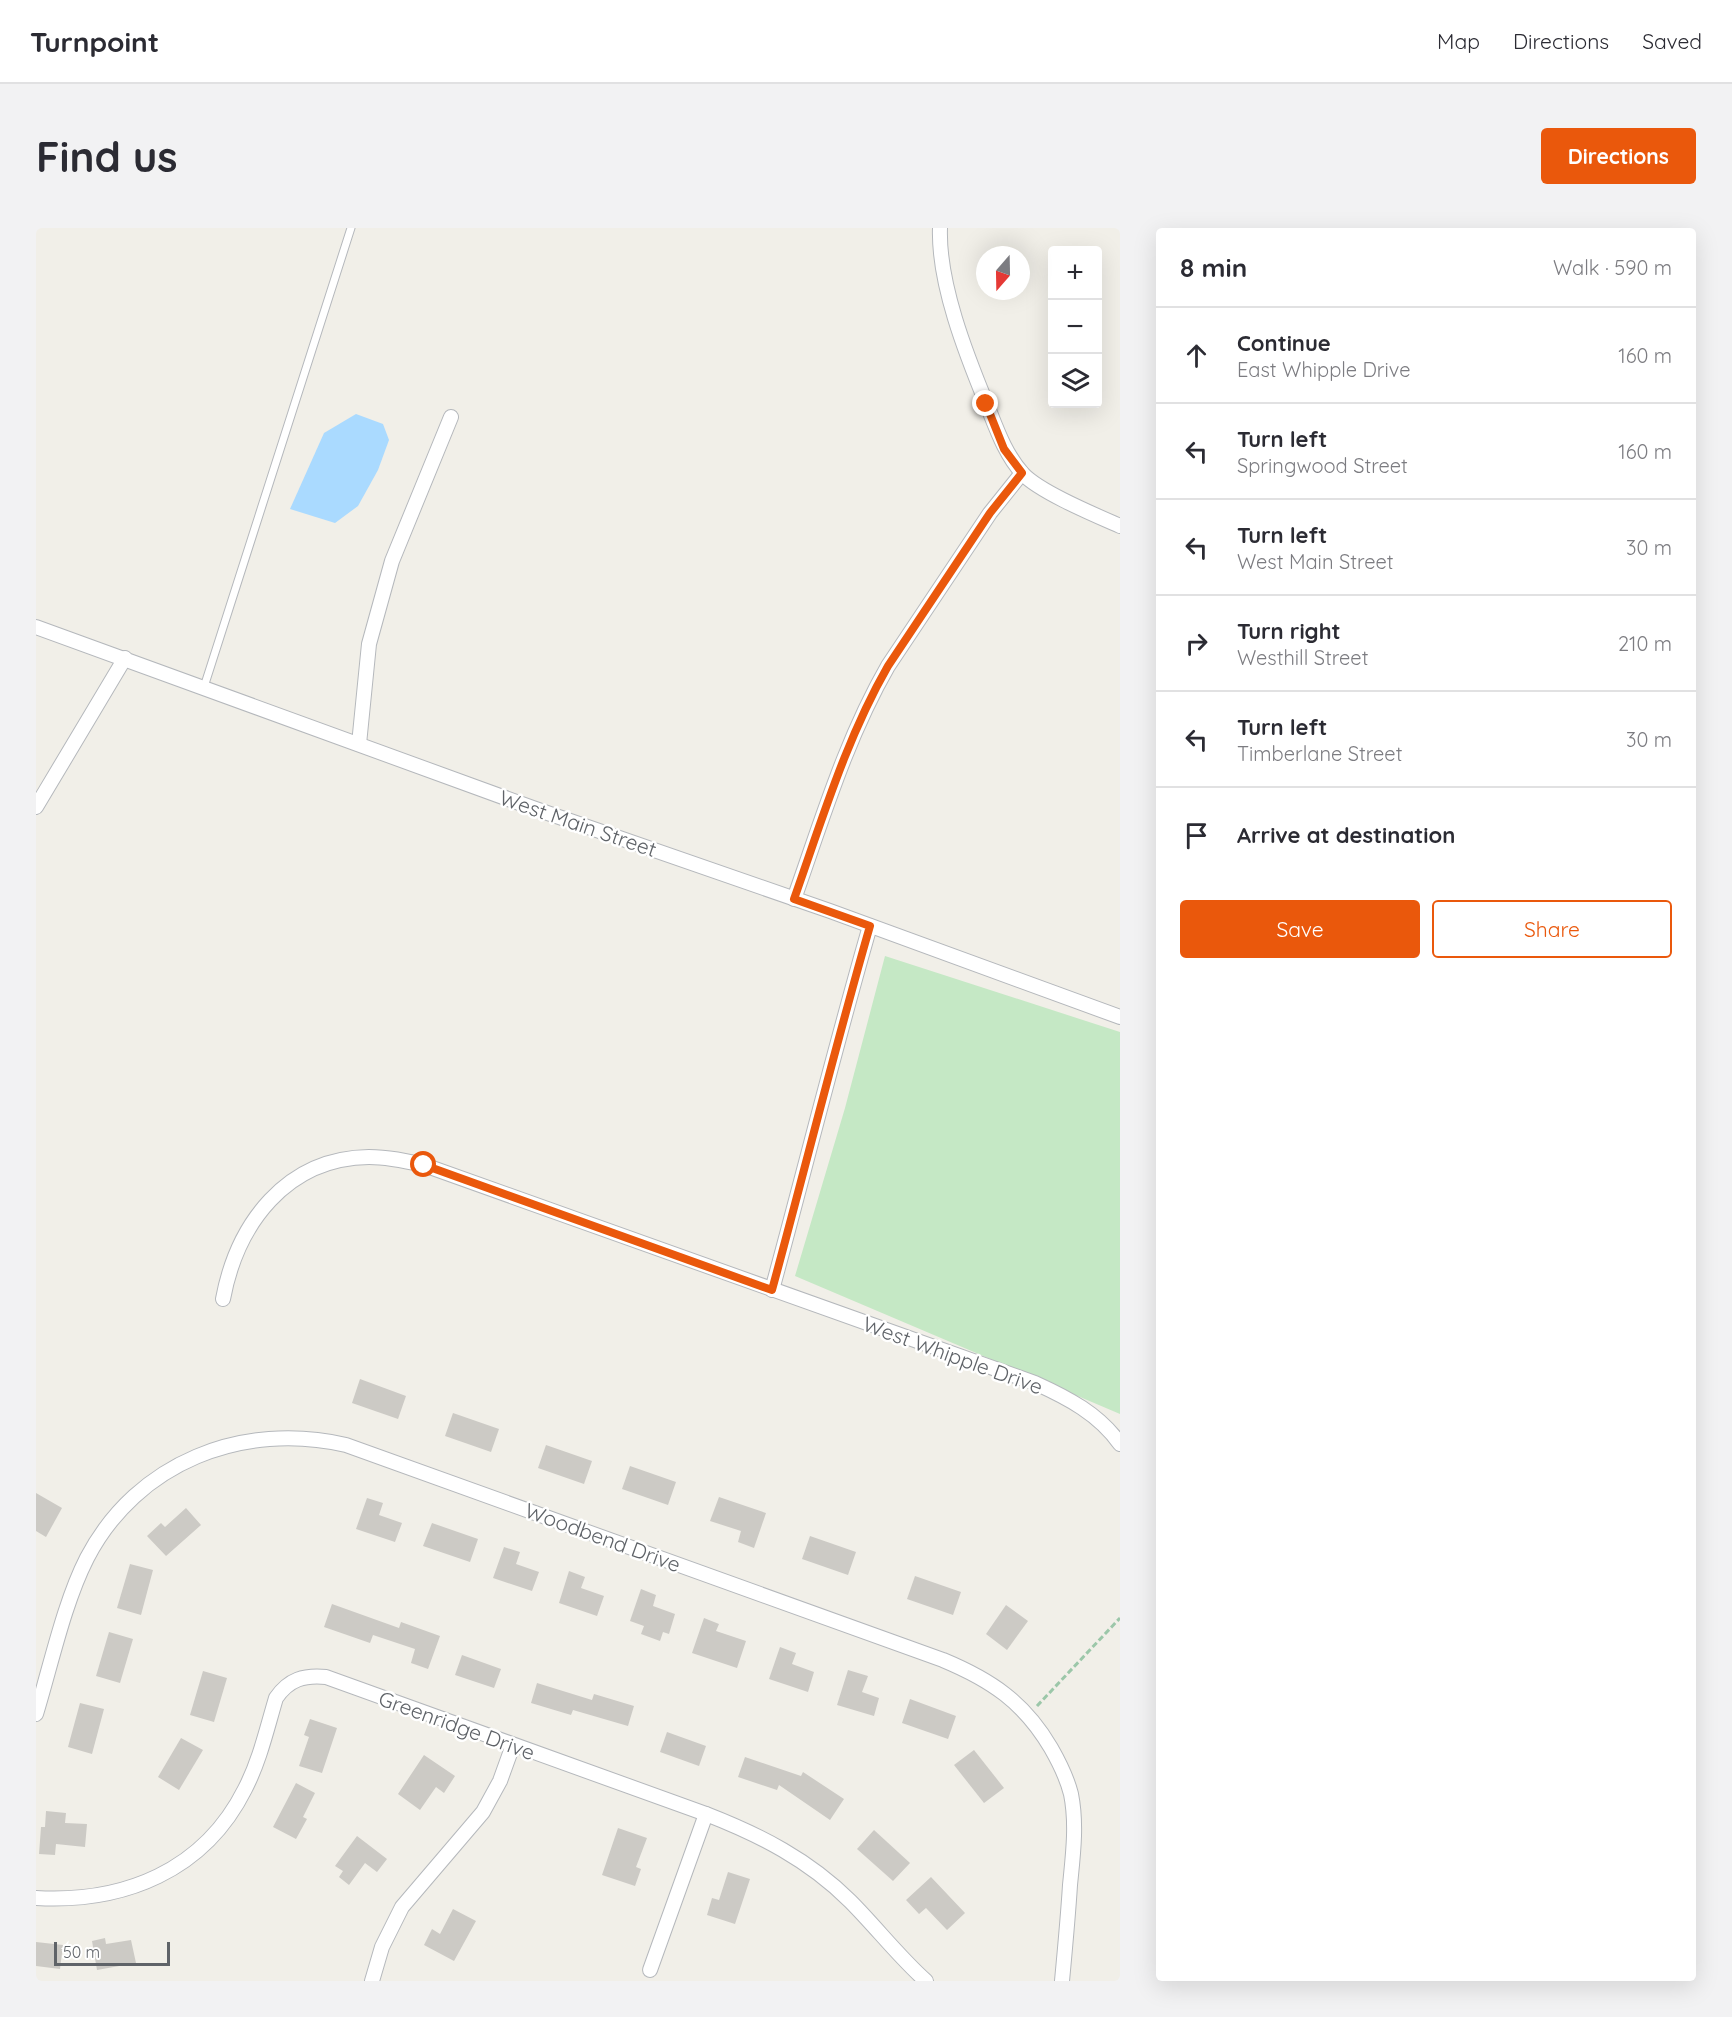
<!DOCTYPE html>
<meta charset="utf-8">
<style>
:root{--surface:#fff;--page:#f2f2f3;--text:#2b2b33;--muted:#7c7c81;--line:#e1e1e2;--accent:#ea580c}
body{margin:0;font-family:Quicksand,sans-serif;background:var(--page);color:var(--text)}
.controls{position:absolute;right:18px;top:18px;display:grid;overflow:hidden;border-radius:6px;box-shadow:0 6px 24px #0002}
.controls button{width:54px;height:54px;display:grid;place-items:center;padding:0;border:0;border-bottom:2px solid var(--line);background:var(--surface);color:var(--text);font:30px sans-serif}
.compass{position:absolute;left:940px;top:18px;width:54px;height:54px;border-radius:50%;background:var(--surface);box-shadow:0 6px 24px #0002;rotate:200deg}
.scale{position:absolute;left:18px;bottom:15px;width:116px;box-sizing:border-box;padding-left:6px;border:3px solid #5f6368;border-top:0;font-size:16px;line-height:21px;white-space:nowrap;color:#5f6368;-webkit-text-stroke:4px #fff;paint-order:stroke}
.stop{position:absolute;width:18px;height:18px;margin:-14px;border:4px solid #ea580c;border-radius:50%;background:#fff}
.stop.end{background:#ea580c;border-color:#fff;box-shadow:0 2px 6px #0008}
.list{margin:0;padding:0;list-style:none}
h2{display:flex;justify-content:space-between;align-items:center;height:78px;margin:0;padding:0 24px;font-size:26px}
h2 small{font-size:20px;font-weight:400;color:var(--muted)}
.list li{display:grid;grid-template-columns:39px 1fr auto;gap:18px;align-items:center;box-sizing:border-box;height:96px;padding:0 24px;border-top:2px solid var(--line)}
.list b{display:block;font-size:22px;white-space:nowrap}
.list p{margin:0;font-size:20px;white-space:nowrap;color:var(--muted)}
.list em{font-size:20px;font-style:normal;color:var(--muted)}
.actions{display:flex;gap:12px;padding:18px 24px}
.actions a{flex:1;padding:14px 0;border:2px solid var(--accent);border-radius:6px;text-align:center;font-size:21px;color:var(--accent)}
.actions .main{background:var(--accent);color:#fff}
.icon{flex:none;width:33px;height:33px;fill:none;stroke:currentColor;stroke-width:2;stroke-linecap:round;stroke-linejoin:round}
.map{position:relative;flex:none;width:1084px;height:1753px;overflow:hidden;border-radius:6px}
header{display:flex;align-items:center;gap:36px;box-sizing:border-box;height:84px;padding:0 30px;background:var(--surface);border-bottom:2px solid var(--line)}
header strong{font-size:28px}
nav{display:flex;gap:33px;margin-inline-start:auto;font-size:21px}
.intro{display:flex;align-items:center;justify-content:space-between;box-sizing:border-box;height:144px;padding:0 36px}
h1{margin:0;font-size:42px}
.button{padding:15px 27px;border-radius:6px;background:var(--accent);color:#fff;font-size:21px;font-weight:700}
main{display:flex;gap:36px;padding:0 36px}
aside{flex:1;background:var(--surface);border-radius:6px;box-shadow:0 6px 24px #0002}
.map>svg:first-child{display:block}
.green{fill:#c5e8c5}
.water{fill:#aadaff}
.building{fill:#cccac5}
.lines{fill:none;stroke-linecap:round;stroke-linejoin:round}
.service-casing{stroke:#b5b8bc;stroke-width:9}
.minor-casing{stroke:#b5b8bc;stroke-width:16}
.path{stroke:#9cc7a9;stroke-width:3;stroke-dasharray:6 3;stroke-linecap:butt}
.service{stroke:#fff;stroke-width:7}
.minor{stroke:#fff;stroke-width:14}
.route{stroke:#ea580c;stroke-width:8}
.labels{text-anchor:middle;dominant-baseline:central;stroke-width:5;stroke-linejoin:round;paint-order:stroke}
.street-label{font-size:21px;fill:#5f6368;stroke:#fff}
</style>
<header>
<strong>Turnpoint</strong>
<nav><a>Map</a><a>Directions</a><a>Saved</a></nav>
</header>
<div class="intro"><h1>Find us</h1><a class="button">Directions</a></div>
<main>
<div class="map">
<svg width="1084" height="1753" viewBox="0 0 1084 1753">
<rect width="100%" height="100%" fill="#f1efe8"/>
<path class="green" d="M 849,728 L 1084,804 L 1084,1186 L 759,1048 L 809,880 Z"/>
<path class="water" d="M 320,186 L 347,196 L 353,212 L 342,242 L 322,278 L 299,295 L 254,281 L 288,205 Z"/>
<g class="building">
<path d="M 324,1151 L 370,1168 L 362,1191 L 316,1175 Z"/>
<path d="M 417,1185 L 463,1201 L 455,1224 L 409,1208 Z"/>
<path d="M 510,1217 L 556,1233 L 548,1256 L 502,1240 Z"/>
<path d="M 594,1238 L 640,1254 L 632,1277 L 586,1261 Z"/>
<path d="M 0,1265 L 26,1280 L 10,1309 L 0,1303 Z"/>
<path d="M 683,1269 L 730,1285 L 718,1320 L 702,1314 L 705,1303 L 674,1293 Z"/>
<path d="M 331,1270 L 347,1275 L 343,1287 L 366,1295 L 359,1314 L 320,1301 Z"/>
<path d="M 150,1280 L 165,1297 L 130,1328 L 111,1308 L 125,1295 L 129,1299 Z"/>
<path d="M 396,1295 L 442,1311 L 434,1334 L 387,1318 Z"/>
<path d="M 774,1308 L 820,1324 L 812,1347 L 766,1331 Z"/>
<path d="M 468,1319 L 484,1324 L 480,1336 L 503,1344 L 496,1363 L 457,1350 Z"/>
<path d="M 94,1336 L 117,1342 L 105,1387 L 81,1380 Z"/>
<path d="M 533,1343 L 549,1349 L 545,1360 L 568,1368 L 561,1388 L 523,1375 Z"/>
<path d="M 879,1348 L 925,1364 L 917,1387 L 871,1371 Z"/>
<path d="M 605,1361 L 620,1367 L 617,1378 L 639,1386 L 633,1406 L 627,1404 L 624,1413 L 605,1406 L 608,1398 L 594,1393 Z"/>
<path d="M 296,1376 L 363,1400 L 365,1394 L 404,1408 L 392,1441 L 375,1435 L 379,1421 L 337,1407 L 334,1415 L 288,1399 Z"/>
<path d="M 970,1377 L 992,1393 L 971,1422 L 950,1406 Z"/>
<path d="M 668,1390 L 683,1396 L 680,1403 L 710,1413 L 701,1440 L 656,1425 Z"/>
<path d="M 73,1404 L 97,1411 L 84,1455 L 60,1448 Z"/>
<path d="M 744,1419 L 760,1425 L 756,1436 L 778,1444 L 772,1464 L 733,1451 Z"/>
<path d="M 426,1427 L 465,1441 L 458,1460 L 419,1447 Z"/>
<path d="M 812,1442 L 832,1448 L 826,1464 L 843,1470 L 838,1488 L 801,1477 Z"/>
<path d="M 167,1443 L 191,1450 L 178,1494 L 154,1487 Z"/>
<path d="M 501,1455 L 556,1472 L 558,1466 L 598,1478 L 592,1498 L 537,1482 L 535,1487 L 495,1475 Z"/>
<path d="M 874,1471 L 920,1488 L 912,1511 L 866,1495 Z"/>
<path d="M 44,1475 L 68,1481 L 56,1526 L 32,1519 Z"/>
<path d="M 274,1491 L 301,1500 L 286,1545 L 263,1538 L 273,1509 L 268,1507 Z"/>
<path d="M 631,1504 L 670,1518 L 663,1538 L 624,1524 Z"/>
<path d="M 145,1510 L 167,1522 L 143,1562 L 122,1549 Z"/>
<path d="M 938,1522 L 968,1560 L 948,1575 L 918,1537 Z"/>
<path d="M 388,1527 L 419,1548 L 408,1565 L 400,1559 L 384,1582 L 362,1566 Z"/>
<path d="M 709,1529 L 765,1548 L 767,1544 L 808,1571 L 794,1592 L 743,1557 L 741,1562 L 702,1549 Z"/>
<path d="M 260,1555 L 279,1565 L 267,1589 L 271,1591 L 260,1611 L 237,1599 Z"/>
<path d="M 10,1583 L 30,1585 L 29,1595 L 51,1596 L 49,1619 L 20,1616 L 19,1627 L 3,1626 L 5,1599 L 9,1599 Z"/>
<path d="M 582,1600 L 611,1610 L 600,1639 L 605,1641 L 599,1658 L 566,1647 Z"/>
<path d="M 838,1602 L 874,1635 L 857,1653 L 821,1621 Z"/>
<path d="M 321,1608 L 351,1631 L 341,1644 L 329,1635 L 313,1657 L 303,1649 L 307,1643 L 299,1638 Z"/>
<path d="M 692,1644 L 714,1651 L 699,1696 L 671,1687 L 676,1670 L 683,1672 Z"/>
<path d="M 895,1649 L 929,1685 L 911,1702 L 890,1680 L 883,1686 L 870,1672 Z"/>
<path d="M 417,1681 L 440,1693 L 418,1733 L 388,1717 L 396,1701 L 404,1706 Z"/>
<path d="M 69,1710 L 70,1716 L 95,1712 L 100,1735 L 61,1742 L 56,1713 Z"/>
<path d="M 0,1714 L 27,1717 L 24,1741 L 0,1738 Z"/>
</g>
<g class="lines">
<g class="service-casing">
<path id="service" d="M 168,459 L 315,0"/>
</g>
<g class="minor-casing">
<g id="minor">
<path d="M 904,0 C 902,55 930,126 951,177 C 961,202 969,226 987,246 C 1004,264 1059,287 1084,298"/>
<path d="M 0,399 L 497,580 L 794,683 L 1084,789"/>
<path d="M 323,516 L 333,416 L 356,333 L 415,189"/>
<path d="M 0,579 L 89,430"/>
<path d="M 758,671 C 786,592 810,511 852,438 L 954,285 L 986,245"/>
<path d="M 736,1062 C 769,941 799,819 834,698"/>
<path d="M 187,1071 C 201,996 250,930 333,929 C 352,929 370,933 388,937 L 999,1155 C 1032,1170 1063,1186 1084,1216"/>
<path d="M 0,1486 C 15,1437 28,1375 51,1330 C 101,1234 207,1193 310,1217 L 907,1432 C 955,1452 988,1474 1015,1520 C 1023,1534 1031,1550 1035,1566 C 1041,1596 1037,1627 1034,1657 C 1032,1689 1029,1721 1026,1753"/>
<path d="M 0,1670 C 88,1675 168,1643 209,1561 C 224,1532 231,1500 240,1470 C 253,1451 268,1447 290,1449 L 670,1586 C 724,1607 773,1632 814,1673 C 840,1699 863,1729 890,1753"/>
<path d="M 614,1742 L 670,1586"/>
<path d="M 336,1753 L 346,1719 L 366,1679 L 447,1584 L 464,1553 L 477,1517"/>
</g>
</g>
<path class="path" d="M 1001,1478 L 1084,1390"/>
<use href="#service" class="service"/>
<use href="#minor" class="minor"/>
</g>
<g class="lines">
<path class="route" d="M 388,937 L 736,1062 C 769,941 799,819 834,698 L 758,671 C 786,592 810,511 852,438 L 954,285 L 986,245 L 968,221 L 950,176"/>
</g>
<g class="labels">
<g class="street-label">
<text transform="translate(542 595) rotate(19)">West Main Street</text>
<text transform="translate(917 1127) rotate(20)">West Whipple Drive</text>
<text transform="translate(567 1309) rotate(20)">Woodbend Drive</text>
<text transform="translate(421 1497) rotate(20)">Greenridge Drive</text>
</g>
</g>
</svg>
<div class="controls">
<button>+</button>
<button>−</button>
<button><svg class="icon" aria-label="layers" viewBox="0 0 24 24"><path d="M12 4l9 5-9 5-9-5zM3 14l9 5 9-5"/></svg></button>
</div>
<svg class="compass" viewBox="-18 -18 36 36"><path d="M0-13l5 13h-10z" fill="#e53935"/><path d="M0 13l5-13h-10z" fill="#7c7c81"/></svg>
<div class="scale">50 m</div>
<div class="stop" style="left:388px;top:937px"></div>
<div class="stop end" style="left:950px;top:176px"></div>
</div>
<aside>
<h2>8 min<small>Walk · 590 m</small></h2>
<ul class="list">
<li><svg class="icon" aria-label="ahead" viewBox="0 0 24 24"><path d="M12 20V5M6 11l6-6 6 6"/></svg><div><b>Continue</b><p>East Whipple Drive</p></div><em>160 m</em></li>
<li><svg class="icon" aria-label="left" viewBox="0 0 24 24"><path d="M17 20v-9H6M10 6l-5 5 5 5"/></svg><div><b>Turn left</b><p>Springwood Street</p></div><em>160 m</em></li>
<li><svg class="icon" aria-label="left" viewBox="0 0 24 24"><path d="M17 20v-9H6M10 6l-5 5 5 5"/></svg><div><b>Turn left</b><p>West Main Street</p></div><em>30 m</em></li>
<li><svg class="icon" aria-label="right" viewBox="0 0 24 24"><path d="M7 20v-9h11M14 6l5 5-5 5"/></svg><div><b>Turn right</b><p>Westhill Street</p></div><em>210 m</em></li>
<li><svg class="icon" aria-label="left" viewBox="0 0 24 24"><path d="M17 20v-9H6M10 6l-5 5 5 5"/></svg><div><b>Turn left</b><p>Timberlane Street</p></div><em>30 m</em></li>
<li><svg class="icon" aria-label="arrive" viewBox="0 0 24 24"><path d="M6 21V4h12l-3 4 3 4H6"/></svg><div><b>Arrive at destination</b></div></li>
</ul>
<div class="actions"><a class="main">Save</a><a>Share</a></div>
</aside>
</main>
